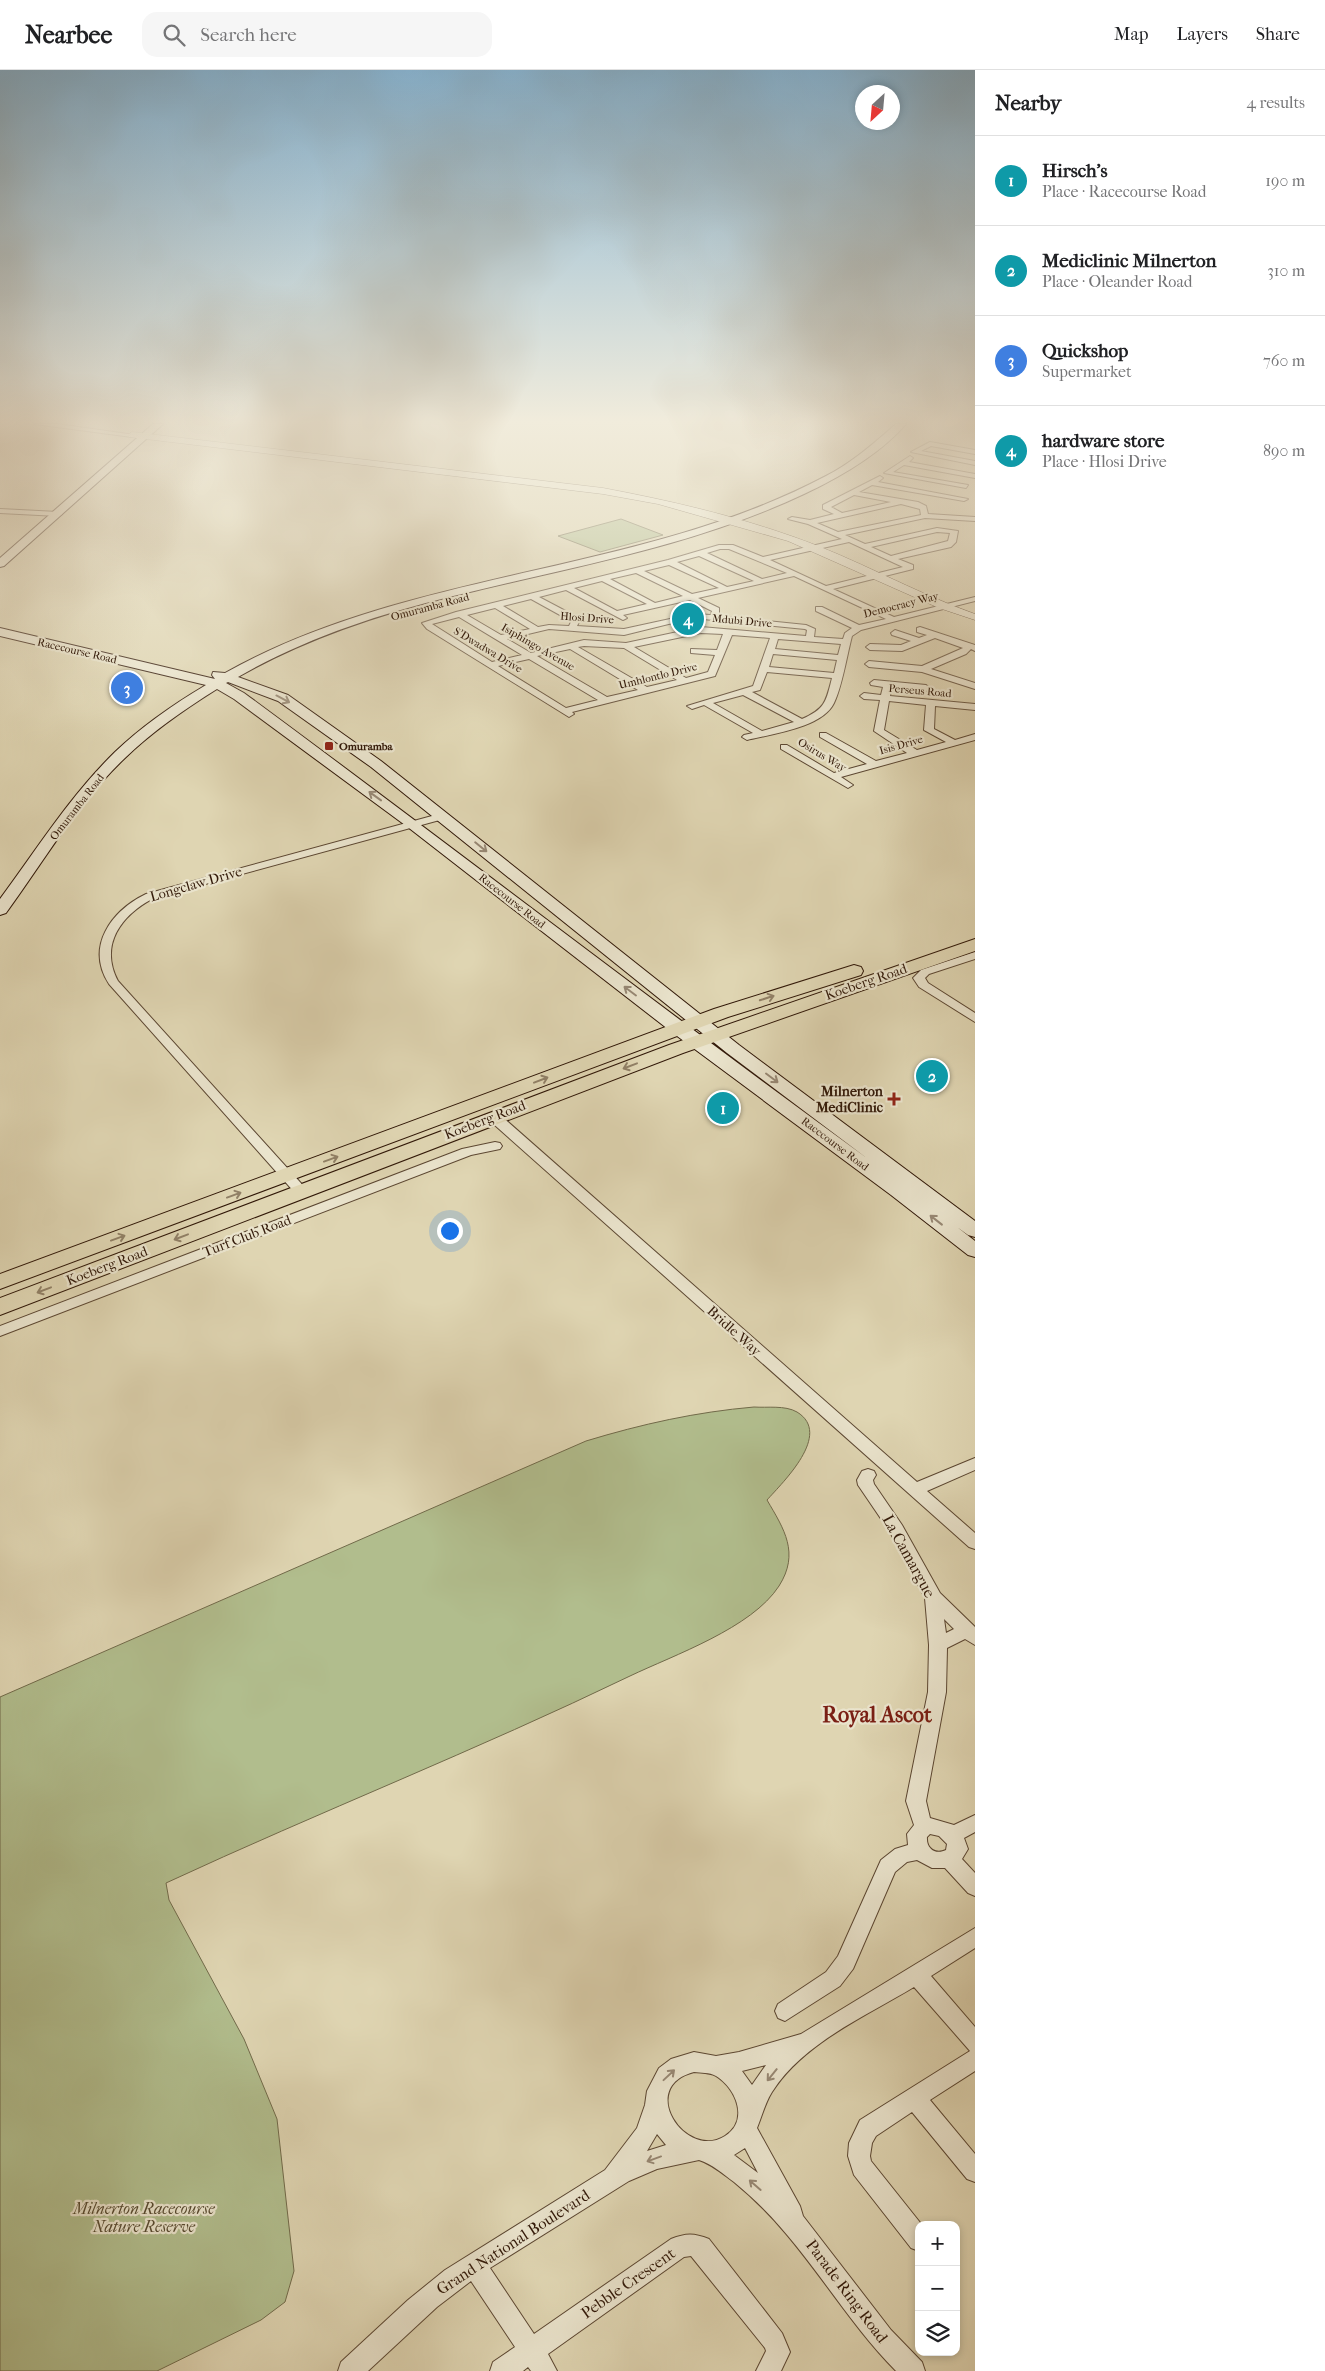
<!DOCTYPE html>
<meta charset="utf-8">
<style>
:root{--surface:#fff;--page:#f6f6f6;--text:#202124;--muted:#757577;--line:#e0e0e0;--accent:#8f2418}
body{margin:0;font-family:"IM FELL French Canon",serif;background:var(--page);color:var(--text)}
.controls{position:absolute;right:15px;bottom:15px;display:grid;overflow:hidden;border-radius:10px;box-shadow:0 2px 8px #0003}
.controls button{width:45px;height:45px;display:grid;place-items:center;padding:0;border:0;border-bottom:1px solid var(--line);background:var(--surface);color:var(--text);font:25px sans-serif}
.compass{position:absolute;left:855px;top:15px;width:45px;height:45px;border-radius:50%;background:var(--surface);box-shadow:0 2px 8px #0003;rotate:206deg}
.you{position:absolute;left:449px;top:1160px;width:18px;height:18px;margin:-12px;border:4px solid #fff;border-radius:50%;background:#1a73e8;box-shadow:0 0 0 8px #1a73e833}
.badge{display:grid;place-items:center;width:32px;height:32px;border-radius:50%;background:var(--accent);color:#fff;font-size:16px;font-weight:700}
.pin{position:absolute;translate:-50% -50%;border:2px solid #fff;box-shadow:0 1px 5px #0006}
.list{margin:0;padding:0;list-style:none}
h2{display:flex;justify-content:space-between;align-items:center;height:65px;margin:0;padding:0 20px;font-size:21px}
h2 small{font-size:16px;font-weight:400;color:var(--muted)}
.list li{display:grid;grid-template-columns:32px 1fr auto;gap:15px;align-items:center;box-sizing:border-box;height:90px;padding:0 20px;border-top:1px solid var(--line)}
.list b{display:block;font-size:19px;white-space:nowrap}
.list p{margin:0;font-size:16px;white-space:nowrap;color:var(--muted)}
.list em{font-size:16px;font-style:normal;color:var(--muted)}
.icon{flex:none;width:28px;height:28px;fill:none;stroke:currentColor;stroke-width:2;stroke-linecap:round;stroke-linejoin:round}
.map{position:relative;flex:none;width:975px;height:2301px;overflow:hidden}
header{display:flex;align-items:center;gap:30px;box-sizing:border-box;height:70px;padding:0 25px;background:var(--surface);border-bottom:1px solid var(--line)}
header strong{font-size:24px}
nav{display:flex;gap:28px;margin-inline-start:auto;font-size:18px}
.search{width:350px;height:45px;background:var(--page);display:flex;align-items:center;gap:12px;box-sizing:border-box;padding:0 18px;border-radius:15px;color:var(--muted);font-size:19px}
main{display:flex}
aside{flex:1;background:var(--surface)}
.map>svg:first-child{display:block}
.green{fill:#b1bd8d;stroke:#716a4a}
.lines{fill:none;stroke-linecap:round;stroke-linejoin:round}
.minor-casing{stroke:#5c4732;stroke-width:2}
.tertiary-casing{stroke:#5c4732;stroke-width:1}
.secondary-casing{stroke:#311808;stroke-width:2}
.primary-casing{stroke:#311808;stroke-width:2}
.minor{fill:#eae4cd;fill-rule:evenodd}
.tertiary{fill:#eae4cd;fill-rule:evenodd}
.secondary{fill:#eae4cd;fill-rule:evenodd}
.primary{fill:#dfd5b2;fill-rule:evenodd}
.oneway{stroke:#978874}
.oneway2{stroke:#918066}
.poi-dot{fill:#8f2418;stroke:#eae4cd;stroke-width:2}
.labels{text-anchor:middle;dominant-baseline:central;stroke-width:4.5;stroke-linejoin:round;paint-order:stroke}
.far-street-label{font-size:11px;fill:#311808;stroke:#eae4cd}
.far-poi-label{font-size:11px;font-weight:bold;fill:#311808;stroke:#eae4cd;text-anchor:start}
.street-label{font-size:14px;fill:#311808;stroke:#eae4cd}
.poi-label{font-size:14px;font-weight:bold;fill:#311808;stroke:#eae4cd;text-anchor:end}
.near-street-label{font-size:16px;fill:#311808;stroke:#eae4cd}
.near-park-label{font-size:16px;font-style:italic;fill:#574a30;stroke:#eae4cd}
.near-district-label{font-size:22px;font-weight:bold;fill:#7a1f14;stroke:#eae4cd}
</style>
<header>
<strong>Nearbee</strong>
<div class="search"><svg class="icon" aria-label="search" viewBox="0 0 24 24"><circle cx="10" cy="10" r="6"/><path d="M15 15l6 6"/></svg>Search here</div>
<nav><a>Map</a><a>Layers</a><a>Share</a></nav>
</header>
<main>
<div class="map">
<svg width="975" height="2301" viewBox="0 0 975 2301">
<rect width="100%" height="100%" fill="#dfd5b2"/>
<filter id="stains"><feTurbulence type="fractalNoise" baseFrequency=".004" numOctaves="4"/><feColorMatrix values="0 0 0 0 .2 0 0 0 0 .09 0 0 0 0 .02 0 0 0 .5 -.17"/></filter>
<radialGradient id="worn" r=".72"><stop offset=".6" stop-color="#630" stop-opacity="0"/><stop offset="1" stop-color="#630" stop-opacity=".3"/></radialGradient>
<g class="green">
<path d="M 621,449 L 663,465 L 600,482 L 558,466 Z"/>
<path d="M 754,1337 C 767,1338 785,1335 797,1342 C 833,1364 783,1412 767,1430 C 784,1459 800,1483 779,1516 C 752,1558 674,1585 630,1606 C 477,1680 319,1742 166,1813 L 169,1830 L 244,1969 L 277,2049 L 294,2201 L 285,2232 L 261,2250 L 157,2301 L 0,2301 L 0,1627 L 586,1371 C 642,1354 696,1342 754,1337 Z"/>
</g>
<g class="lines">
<g class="minor-casing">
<g id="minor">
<path d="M 34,354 L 57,354 L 135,365 L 132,367 Z"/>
<path d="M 930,372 L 975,380 L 975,384 L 931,376 L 921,381 L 975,391 L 975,395 L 911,382 Z"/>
<path d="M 910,386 L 913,388 L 909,392 L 975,404 L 975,408 L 904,395 L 893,402 L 968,415 L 966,418 L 884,403 Z"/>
<path d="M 880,406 L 883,408 L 878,412 L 968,429 L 964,431 L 872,415 L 859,422 L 918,432 L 926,436 L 928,444 L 975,447 L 975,451 L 925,448 L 845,465 L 865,474 L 937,458 L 958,461 L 956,472 L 951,477 L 898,489 L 913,495 L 913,499 L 833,519 L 894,547 L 975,527 L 975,531 L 861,560 L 852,566 C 847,585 842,617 834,633 C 822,658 771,664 747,670 L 742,667 L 744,665 L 753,663 L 704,635 L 692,639 L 687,636 L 753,616 L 770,568 L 732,565 L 715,606 L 572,642 L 574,644 L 569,647 L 427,559 L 422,553 L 456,542 L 668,490 L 719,475 L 733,475 L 763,487 L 842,469 L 808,454 L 788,449 L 792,447 L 810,450 L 834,444 L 823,439 L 823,435 ZM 854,425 L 891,432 L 842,443 L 831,437 ZM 901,434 L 920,439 L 921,445 L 838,462 L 817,453 ZM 937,462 L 950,463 L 948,471 L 891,486 L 871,477 ZM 849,472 L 903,497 L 826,516 L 770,490 ZM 720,479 L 729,479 L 787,503 L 762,509 L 707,483 ZM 699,486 L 754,511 L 727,517 L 677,492 ZM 669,495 L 719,518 L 692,524 L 644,501 ZM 636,503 L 683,526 L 655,533 L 610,509 ZM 794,506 L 886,549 L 859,555 L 822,537 L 816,537 L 816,541 L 852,558 L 845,563 L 843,569 L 814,567 L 815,559 L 806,555 L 719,546 L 719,538 L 698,528 ZM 602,511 L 647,534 L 617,541 L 574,518 ZM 566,520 L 623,550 L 627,548 L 623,545 L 690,530 L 712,541 L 711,545 L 693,544 L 624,559 L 577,556 L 579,552 L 575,546 L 539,527 ZM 531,529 L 569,550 L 571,552 L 569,556 L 549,555 L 538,557 L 503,536 ZM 495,538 L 530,559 L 501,565 L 467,545 ZM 459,547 L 522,585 L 492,592 L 432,554 ZM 693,548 L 805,559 L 807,560 L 806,566 L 701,557 L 626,573 L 584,570 L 531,583 L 507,569 L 549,559 L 624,565 ZM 701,563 L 723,564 L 717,580 L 691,579 L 691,583 L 715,585 L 708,602 L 686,608 L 634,577 ZM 778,569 L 841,574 L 838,585 L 775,579 ZM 584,576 L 624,578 L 677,610 L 647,617 L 578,577 ZM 570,579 L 638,620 L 607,627 L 537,586 ZM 773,584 L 837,590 L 834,603 L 769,597 ZM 529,589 L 598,630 L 566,638 L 498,596 ZM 767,602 L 832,608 C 826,632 825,639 802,649 L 752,622 L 760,620 ZM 743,625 L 794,652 L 762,661 L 713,633 Z"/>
<path d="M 0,439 L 58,442 L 62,444 L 58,446 L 0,443 Z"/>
<path d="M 920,557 L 975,575 L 975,581 L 971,579 L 966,584 L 931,599 L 975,613 L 975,619 L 922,602 L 869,597 L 865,594 L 869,591 L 922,596 L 963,578 L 935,568 L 902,581 L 870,580 L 866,577 L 870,574 L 901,575 L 911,571 L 892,565 L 891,563 L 895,560 L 919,568 L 927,565 L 917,562 L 917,558 Z"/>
<path d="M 874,610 L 926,615 L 930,618 L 926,621 L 892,617 L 890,626 L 975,634 L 975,640 L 935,636 L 934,659 L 955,670 L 975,664 L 975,670 L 841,707 L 853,715 L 848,718 L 781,679 L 781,675 L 787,675 L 834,703 L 867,694 L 820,667 L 820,663 L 826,663 L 876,691 L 907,683 L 874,661 L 880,630 L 864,629 L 860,626 L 864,623 L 881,625 L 883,617 L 871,615 L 870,613 ZM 889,631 L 926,635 L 924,660 L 946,672 L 917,680 L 884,660 Z"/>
<path d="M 443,743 L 448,746 L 447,748 L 154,828 C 121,845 99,875 118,911 L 308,1121 L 306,1124 L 296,1124 L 109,914 C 85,877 111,841 146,824 Z"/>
<path d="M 975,882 L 975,889 L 929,904 L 925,908 L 928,913 L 975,943 L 975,952 L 919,917 L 913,908 L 921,900 Z"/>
<path d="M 494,1043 L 499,1044 L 917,1412 L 975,1388 L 975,1400 L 927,1421 L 975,1463 L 975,1479 L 969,1477 L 489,1050 L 488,1047 L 489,1044 Z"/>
<path d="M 495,1072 L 500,1073 L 502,1076 L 500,1079 L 471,1085 L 0,1266 L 0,1256 L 462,1079 Z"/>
<path d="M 868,1399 L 874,1401 L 876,1405 L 873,1410 L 874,1414 L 902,1455 L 940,1523 L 975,1557 L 975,1575 L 965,1569 L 947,1578 L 946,1622 L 926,1731 L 930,1748 L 954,1755 L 975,1745 L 975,1762 L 964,1768 L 968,1779 L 962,1789 L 975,1803 L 975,1826 L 968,1823 L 945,1798 L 932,1798 L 917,1790 L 907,1792 L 895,1802 L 853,1899 L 840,1916 L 785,1951 L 778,1948 L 775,1941 L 778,1934 L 826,1902 L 838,1886 L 881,1790 L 895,1779 L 908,1775 L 907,1764 L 914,1755 L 906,1731 L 928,1622 L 929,1575 L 925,1528 L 890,1462 L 858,1415 L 857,1410 L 862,1401 ZM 944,1549 L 954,1559 L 946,1563 ZM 930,1764 L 939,1766 L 947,1774 L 946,1780 C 936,1785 926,1779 927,1767 Z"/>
<path d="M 975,1858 L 975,1878 L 931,1906 L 975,1957 L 975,2001 L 930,2030 L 975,2084 L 975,2112 L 967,2109 L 912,2042 L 876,2066 L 872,2073 L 870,2086 L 871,2091 L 922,2155 L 919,2155 L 919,2181 L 911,2178 L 854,2105 L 848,2086 L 849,2073 L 860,2050 L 970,1981 L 914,1917 C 866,1946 803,1973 772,2022 C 765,2033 762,2046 757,2058 L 800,2136 L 803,2146 L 891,2260 L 922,2292 L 925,2301 L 896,2301 C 836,2240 803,2168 734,2112 C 723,2104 712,2094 699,2090 L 657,2099 L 629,2111 L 490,2198 L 534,2264 L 671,2169 C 686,2163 694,2163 709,2169 L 782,2263 L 790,2282 L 781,2301 L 756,2301 L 766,2281 L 765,2278 L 691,2186 L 684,2187 L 548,2284 L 557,2301 L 531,2301 L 528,2297 L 523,2301 L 490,2301 L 493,2292 L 515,2277 L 471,2211 L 437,2237 L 368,2301 L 338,2301 L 341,2292 L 408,2230 L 445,2200 L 605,2100 L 637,2058 L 645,2035 L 647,2021 L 659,1998 L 671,1989 L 694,1982 L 716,1986 L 739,1982 L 801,1964 ZM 766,1995 L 752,2015 L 742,2001 ZM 694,2002 C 701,2003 709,2002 716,2006 C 737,2019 749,2051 725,2066 C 686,2091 636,2017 694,2002 ZM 657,2064 L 666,2075 L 647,2081 ZM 745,2078 L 758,2103 L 734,2085 Z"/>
</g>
</g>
<g class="tertiary-casing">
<path id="tertiary" d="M 132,362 L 603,418 C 667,430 732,445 794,467 C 855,488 913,522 975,544 L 975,550 L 939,538 L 788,471 L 658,434 L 603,424 L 129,367 L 128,365 Z"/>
</g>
<g class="secondary-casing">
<g id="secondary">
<path d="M 153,354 L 163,354 L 4,496 L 0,497 L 0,488 Z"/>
<path d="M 896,354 L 906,354 C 879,385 840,407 804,424 C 692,477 569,497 449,527 C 376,545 304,569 238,607 L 288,625 L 381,691 L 739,975 L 975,1151 L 975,1167 L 968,1165 L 957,1157 L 975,1171 L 975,1187 L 968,1185 L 891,1125 L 673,963 L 409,758 L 234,629 L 217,619 C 185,639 153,661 126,687 C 78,732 44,791 6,843 L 0,845 L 0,829 C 37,779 70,726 115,682 C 142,656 174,634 206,615 L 0,566 L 0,558 L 215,609 L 212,605 L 213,602 L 225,603 C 412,498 637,506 826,406 C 852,393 874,373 896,354 ZM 228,612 L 278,631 L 371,697 L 727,983 L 868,1089 C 658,936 453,777 244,623 L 226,613 Z"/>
</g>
</g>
<g class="primary-casing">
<g id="primary">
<path d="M 975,869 L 975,881 L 683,983 L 0,1245 L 0,1228 L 669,975 Z"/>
<path d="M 854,895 L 861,897 L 863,901 L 861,905 L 728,947 L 0,1219 L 0,1204 L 714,939 Z"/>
</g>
</g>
<use href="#minor" class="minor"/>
<use href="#tertiary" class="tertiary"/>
<use href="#secondary" class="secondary"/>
<use href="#primary" class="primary"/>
</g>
<defs><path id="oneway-shaft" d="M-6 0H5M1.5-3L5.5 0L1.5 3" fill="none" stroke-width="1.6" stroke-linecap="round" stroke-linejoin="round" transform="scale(1.25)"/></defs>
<g class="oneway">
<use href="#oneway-shaft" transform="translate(283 629) rotate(28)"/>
<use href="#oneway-shaft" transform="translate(375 726) rotate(-144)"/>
<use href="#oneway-shaft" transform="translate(481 777) rotate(39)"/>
<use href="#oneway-shaft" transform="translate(630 921) rotate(-143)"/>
<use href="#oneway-shaft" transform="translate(772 1008) rotate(37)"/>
<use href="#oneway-shaft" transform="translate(936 1150) rotate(-142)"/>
<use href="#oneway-shaft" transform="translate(669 2005) rotate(-43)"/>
<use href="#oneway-shaft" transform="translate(772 2005) rotate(129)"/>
<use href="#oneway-shaft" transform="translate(654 2089) rotate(160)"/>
<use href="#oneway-shaft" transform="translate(755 2115) rotate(-139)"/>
</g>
<g class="oneway2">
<use href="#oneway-shaft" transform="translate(767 928) rotate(-18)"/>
<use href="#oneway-shaft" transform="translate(630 996) rotate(159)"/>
<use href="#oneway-shaft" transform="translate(541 1010) rotate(-21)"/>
<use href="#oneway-shaft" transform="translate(331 1089) rotate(-20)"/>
<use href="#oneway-shaft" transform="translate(234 1125) rotate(-20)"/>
<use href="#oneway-shaft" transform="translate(181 1167) rotate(159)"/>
<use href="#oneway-shaft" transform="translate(118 1168) rotate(-20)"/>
<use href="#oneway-shaft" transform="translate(44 1220) rotate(159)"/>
</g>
<linearGradient id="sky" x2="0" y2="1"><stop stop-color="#87b5d4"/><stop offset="0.52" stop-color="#f1ecdc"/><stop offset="1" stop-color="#f1ecdc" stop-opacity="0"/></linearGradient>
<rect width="975" height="676" fill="url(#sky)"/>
<g class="poi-dot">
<rect x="324" y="671" width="10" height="10" rx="2.5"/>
<path d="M891.5 1021.5h5v5h5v5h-5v5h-5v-5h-5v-5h5z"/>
</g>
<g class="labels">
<g class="far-street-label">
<text transform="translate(901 535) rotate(-14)">Democracy Way</text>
<text transform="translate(430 537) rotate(-15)">Omuramba Road</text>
<text transform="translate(587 548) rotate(4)">Hlosi Drive</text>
<text transform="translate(742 551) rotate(5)">Mdubi Drive</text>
<text transform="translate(538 577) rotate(30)">Isiphingo Avenue</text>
<text transform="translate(488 580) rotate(31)">S'Dwadwa Drive</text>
<text transform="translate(77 581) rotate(13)">Racecourse Road</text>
<text transform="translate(658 606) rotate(-14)">Umhlontlo Drive</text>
<text transform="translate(920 621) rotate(5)">Perseus Road</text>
<text transform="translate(901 675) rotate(-16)">Isis Drive</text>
<text transform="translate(822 685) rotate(31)">Osirus Way</text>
<text transform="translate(77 737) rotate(-52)">Omuramba Road</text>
<text transform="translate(512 831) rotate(38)">Racecourse Road</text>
<text transform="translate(835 1074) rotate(37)">Racecourse Road</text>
</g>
<g class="far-poi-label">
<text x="339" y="676">Omuramba</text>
</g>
<g class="street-label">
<text transform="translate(196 814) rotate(-16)">Longclaw Drive</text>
<text transform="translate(866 912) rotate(-19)">Koeberg Road</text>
<text transform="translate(485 1050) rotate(-21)">Koeberg Road</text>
<text transform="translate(247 1166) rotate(-21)">Turf Club Road</text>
<text transform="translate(107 1196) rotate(-21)">Koeberg Road</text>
<text transform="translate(734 1261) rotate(42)">Bridle Way</text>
</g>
<g class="poi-label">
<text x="883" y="1021">Milnerton<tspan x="883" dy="16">MediClinic</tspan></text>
</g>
<g class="near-street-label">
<text transform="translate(909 1486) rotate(61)">La Camargue</text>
<text transform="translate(513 2172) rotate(-33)">Grand National Boulevard</text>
<text transform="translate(628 2213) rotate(-35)">Pebble Crescent</text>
<text transform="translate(847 2221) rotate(53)">Parade Ring Road</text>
</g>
<g class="near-park-label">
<text x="144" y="2138">Milnerton Racecourse<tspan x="144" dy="18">Nature Reserve</tspan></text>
</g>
<g class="near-district-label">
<text x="877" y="1645">Royal Ascot</text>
</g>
</g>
<rect width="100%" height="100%" filter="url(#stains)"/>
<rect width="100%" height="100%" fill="url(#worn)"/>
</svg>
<div class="controls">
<button>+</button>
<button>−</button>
<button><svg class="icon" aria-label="layers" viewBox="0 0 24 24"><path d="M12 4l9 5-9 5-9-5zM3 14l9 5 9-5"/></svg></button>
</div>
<svg class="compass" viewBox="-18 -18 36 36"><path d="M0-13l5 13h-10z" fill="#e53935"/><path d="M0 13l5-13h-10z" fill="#757577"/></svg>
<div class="you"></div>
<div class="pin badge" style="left:723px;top:1038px;background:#0f9aa8">1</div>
<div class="pin badge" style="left:932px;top:1006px;background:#0f9aa8">2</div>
<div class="pin badge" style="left:127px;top:618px;background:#3f7fe0">3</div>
<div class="pin badge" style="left:688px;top:549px;background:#0f9aa8">4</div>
</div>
<aside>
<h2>Nearby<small>4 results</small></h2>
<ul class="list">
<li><span class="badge" style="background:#0f9aa8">1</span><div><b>Hirsch's</b><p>Place · Racecourse Road</p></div><em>190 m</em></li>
<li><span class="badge" style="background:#0f9aa8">2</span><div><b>Mediclinic Milnerton</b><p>Place · Oleander Road</p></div><em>310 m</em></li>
<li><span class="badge" style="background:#3f7fe0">3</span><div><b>Quickshop</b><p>Supermarket</p></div><em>760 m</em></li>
<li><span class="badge" style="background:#0f9aa8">4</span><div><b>hardware store</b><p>Place · Hlosi Drive</p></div><em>890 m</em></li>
</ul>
</aside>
</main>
